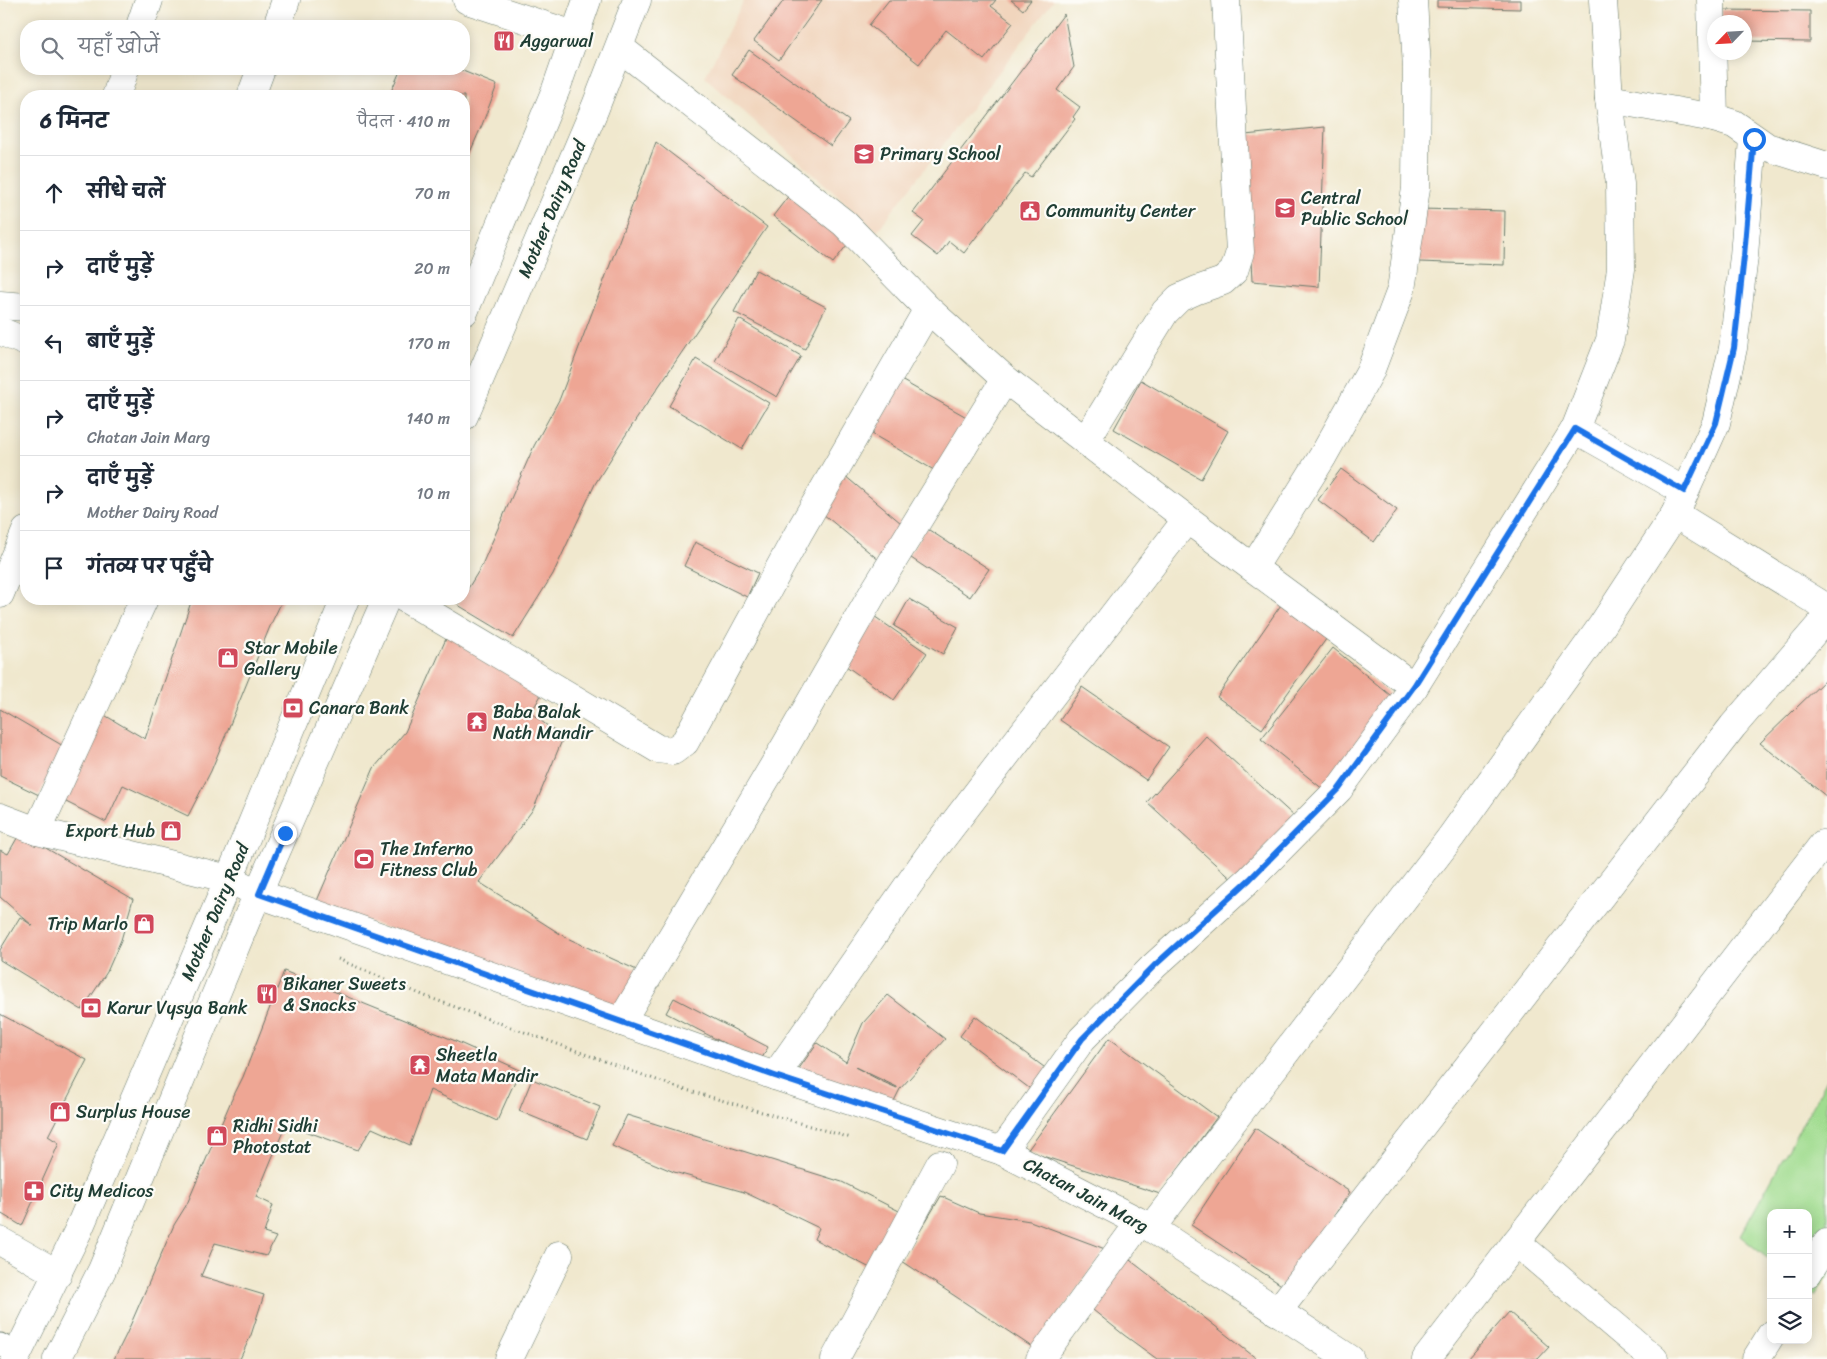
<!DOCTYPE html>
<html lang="hi">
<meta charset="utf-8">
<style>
:root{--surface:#fff;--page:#f6f6f7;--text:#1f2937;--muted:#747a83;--line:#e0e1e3}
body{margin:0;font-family:Sriracha,"Playpen Sans Deva",sans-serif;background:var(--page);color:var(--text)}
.controls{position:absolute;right:15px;bottom:15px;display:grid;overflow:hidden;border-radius:10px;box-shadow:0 2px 12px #0003}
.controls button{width:45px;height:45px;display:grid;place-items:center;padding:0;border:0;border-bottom:1px solid var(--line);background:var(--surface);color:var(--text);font:25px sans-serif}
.compass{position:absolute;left:1707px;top:15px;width:45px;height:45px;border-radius:50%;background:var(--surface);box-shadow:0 2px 12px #0003;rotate:245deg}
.stop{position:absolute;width:15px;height:15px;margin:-11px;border:4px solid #1a73e8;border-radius:50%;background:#fff}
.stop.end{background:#1a73e8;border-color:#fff;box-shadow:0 1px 5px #0008}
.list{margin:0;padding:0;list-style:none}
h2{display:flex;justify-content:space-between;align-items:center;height:65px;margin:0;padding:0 20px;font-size:21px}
h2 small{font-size:16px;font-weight:400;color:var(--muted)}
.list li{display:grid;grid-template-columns:32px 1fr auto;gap:15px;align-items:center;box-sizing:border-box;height:75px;padding:0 20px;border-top:1px solid var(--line)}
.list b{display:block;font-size:19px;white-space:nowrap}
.list p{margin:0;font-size:16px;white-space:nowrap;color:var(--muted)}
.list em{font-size:16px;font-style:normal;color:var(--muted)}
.icon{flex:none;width:28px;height:28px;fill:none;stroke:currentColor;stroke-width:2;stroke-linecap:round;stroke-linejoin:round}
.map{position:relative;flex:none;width:1827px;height:1359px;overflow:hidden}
.search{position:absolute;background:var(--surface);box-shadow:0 2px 12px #0003;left:20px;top:20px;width:450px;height:55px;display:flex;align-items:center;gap:12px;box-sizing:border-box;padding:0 18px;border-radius:20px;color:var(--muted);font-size:19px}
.panel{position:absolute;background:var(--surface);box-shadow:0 2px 12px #0003;left:20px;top:90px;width:450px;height:515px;border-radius:20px}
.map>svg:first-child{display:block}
.built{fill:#f1d5bd}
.green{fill:#a0dc8f;stroke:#608c62}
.building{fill:#eea694;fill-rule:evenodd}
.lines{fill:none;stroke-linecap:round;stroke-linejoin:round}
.lane-casing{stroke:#68796a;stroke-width:23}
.street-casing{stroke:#68796a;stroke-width:29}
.secondary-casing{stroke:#68796a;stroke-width:29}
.path{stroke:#68796a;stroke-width:3;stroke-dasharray:1 4;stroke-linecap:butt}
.lane{stroke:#fff;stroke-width:21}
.street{stroke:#fff;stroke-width:28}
.secondary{stroke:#fff;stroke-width:28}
.route{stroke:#1a73e8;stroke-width:6}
.labels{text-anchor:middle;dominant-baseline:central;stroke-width:4.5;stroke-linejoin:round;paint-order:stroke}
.poi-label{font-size:18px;fill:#1f3d34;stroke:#fdfcf7;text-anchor:start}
.street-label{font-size:18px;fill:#1f3d34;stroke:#fdfcf7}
</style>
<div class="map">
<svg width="1827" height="1359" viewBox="0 0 1827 1359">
<rect width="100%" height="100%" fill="#fdfcf7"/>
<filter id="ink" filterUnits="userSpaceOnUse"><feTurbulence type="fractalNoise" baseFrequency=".02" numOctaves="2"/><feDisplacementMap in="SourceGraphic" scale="10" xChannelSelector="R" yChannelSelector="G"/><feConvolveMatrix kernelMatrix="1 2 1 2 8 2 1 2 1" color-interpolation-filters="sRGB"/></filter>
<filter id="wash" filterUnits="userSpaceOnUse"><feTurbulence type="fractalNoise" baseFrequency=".0096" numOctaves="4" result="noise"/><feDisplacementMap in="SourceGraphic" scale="20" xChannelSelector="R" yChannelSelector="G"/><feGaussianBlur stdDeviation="1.12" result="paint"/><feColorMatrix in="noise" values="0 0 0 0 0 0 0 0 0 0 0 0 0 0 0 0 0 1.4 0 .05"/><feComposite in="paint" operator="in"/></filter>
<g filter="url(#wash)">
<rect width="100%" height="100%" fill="#f0e8ce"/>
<path class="built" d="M 744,0 L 1054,0 L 877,231 L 705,77 Z"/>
<path class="green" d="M 1827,1079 L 1827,1277 L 1815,1296 L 1808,1291 L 1808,1213 L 1771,1213 L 1771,1261 L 1740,1236 Z"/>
<g id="blocks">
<g class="building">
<path d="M 784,0 L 822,0 L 779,60 L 754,41 Z"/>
<path d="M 889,0 L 996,0 L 991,6 L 1013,23 L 984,60 L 946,30 L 919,64 L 869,25 Z"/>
<path d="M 1011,0 L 1031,0 L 1023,10 Z"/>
<path d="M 1437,0 L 1520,0 L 1520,9 L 1437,7 Z"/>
<path d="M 1721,10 L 1810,11 L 1810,42 L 1744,41 L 1744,22 L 1721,22 Z"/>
<path d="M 1064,14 L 1074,67 L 1057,90 L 1080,107 L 1073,117 L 1075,119 L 1031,177 L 1025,173 L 964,253 L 949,241 L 938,256 L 912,236 L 924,221 L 913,213 Z"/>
<path d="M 749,50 L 849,121 L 831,146 L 732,75 Z"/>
<path d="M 401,69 L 458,69 L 497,85 L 482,125 L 464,166 L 464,96 L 389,96 Z"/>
<path d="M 1325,127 L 1319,287 L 1252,281 L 1245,135 Z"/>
<path d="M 656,142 L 767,227 L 625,436 L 595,484 L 553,574 L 513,638 L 458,605 L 462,599 L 464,599 L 464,595 L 481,567 L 534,446 L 560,398 Z"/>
<path d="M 790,194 L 850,241 L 833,263 L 773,216 Z"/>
<path d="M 1420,209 L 1505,211 L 1504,265 L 1419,262 Z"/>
<path d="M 756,270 L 826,307 L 805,349 L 734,312 Z"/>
<path d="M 739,319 L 801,356 L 777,397 L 715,361 Z"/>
<path d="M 696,359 L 769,403 L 742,449 L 669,406 Z"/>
<path d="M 901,380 L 970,419 L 939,473 L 872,434 Z"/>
<path d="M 1141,380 L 1228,431 L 1201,479 L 1114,429 Z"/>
<path d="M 1341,469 L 1397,510 L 1374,542 L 1318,500 Z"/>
<path d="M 844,475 L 907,528 L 880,561 L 817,509 Z"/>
<path d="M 926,528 L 989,569 L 970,597 L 908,556 Z"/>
<path d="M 695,542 L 758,573 L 747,597 L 684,566 Z"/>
<path d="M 192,599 L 283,599 L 271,624 L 211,771 L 188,816 L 123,785 L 106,822 L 62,800 L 101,713 L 145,739 Z"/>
<path d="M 909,599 L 958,627 L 943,654 L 894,626 Z"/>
<path d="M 1283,602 L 1329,635 L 1262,729 L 1217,697 Z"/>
<path d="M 871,614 L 927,653 L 894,700 L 839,661 Z"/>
<path d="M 449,632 L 545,688 L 531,713 L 563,738 L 534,808 L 479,882 L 565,937 L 641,972 L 619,1011 L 316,903 L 374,768 L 405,732 Z"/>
<path d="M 1333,648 L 1396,700 L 1324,790 L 1261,739 Z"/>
<path d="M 1827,678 L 1827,797 L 1760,743 Z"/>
<path d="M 1082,687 L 1169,747 L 1146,780 L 1060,720 Z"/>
<path d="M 0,709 L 65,747 L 39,795 L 0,776 Z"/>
<path d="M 1206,736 L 1296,818 L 1237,884 L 1147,802 Z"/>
<path d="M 20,833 L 133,899 L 121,940 L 107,972 L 82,1010 L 0,960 L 0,950 L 20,917 L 33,926 L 0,897 L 0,850 L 8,854 Z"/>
<path d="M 284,971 L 453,1040 L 520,1070 L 497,1121 L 430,1090 L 410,1145 L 372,1128 L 358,1150 L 286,1124 L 256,1197 L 273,1205 L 264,1233 L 276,1237 L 266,1256 L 215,1243 L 201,1276 L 264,1295 L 251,1335 L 240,1359 L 114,1359 L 126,1335 L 174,1225 L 187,1204 L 231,1101 L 243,1077 Z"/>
<path d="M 888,995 L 945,1039 L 900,1089 L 891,1107 L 798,1070 L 817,1043 L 846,1062 L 863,1023 ZM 855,1067 L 897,1087 L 897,1088 L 881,1081 Z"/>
<path d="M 674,998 L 768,1047 L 760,1062 L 666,1013 Z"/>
<path d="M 0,1014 L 87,1060 L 48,1136 L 59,1143 L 22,1226 L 0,1213 Z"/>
<path d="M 975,1016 L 1048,1070 L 1033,1091 L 960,1036 Z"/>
<path d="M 1109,1038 L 1217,1117 L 1160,1194 L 1027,1151 Z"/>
<path d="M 532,1079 L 600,1107 L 587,1139 L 519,1111 Z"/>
<path d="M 627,1115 L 842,1182 L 903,1213 L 874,1270 L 814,1239 L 819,1228 L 744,1192 L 674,1172 L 612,1146 Z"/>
<path d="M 1255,1128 L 1350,1192 L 1286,1288 L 1191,1225 Z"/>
<path d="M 941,1196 L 979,1213 L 1030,1221 L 1105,1249 L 1035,1349 L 902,1261 Z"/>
<path d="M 1126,1257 L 1201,1315 L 1257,1359 L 1157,1359 L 1124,1335 L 1088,1306 Z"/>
<path d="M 1509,1312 L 1549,1347 L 1538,1359 L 1468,1359 Z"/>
</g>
</g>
</g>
<g filter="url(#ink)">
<use href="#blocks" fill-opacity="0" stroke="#68796a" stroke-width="1"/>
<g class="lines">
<g class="lane-casing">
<path id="lane" d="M 0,1344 L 18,1354"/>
</g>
<g class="street-casing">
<g id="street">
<path d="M 467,0 L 574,35"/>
<path d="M 1711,0 L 1714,118"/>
<path d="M 140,26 L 149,0"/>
<path d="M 277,26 L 286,0"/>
<path d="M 620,48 L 844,223 L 928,309 L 1005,379 L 1187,519"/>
<path d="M 116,96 L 125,69"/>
<path d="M 251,96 L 261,69"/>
<path d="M 1609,99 L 1714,118 L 1734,124 L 1767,147 L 1827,166"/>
<path d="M 0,305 L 26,307"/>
<path d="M 0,331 L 26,342"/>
<path d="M 1575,429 L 1684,491"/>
<path d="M 1086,440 L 1165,312 L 1179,298 L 1197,290 L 1223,281 L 1234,271 L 1240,252 L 1226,0"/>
<path d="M 1675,514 L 1827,608"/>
<path d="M 1253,568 L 1414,687"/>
<path d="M 0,594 L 26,531"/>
<path d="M 406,599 L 658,749 L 673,751 L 685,742 L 798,534 L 928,309"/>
<path d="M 0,817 L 37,831 L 229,879 L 259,894 L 775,1076 L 1002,1151 L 1151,1228 L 1350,1359"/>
<path d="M 37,831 L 144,599"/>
<path d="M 621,1022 L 786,745 L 873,593 L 1005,379"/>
<path d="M 775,1076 L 928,857 L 1187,519 L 1253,568 L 1323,456 L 1370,372 L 1401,290 L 1416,188 L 1417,68 L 1413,0"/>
<path d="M 1002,1151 L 1082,1039 L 1154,966 L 1250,879 L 1339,789 L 1414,687 L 1575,429 L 1610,340 L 1621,269 L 1620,184 L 1609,99 L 1603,0"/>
<path d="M 1151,1228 L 1451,837 L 1601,627 L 1675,514 L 1716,423 L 1733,348 L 1744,256 L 1753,139"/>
<path d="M 0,1241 L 58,1274"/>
<path d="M 1516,1242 L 1654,1359"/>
<path d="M 1808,1273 L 1827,1243"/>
<path d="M 1277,1312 L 1733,726 L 1827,617"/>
<path d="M 509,1359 L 559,1255"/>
<path d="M 835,1359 L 940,1164"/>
<path d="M 1040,1359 L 1140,1222"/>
<path d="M 1426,1359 L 1823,844"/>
<path d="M 1756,1359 L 1771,1335"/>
</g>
</g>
<g class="secondary-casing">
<g id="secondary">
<path d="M 464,312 L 556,89 L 587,0"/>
<path d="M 464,416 L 595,108 L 637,0"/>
<path d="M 15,1359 L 78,1231 L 229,879 L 345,599"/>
<path d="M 57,1359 L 102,1270 L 246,921 L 386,599"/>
</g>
</g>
<path class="path" d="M 338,959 L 425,996 L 676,1087 L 851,1138"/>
<use href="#lane" class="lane"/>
<use href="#street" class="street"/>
<use href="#secondary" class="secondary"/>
</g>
</g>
<g class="lines" filter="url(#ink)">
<path class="route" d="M 285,833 L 259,894 L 775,1076 L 1002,1151 L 1082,1039 L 1154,966 L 1250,879 L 1339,789 L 1414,686 L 1575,429 L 1684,491 L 1716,423 L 1734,348 L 1744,256 L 1754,139"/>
</g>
<defs>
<g id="restaurant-square" transform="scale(1.125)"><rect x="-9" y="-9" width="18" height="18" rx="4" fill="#d1495b" stroke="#fdfcf7"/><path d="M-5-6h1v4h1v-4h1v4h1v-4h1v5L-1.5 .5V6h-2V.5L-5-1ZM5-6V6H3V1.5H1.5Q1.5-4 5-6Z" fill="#fff"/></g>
<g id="school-square" transform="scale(1.125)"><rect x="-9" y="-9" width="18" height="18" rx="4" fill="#d1495b" stroke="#fdfcf7"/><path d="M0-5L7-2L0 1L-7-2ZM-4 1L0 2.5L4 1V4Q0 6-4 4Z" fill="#fff"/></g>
<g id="civic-square" transform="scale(1.125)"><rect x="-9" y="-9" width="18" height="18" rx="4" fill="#d1495b" stroke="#fdfcf7"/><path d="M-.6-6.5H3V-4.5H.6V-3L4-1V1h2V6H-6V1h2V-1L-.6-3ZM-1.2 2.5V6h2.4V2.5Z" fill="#fff"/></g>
<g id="shop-square" transform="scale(1.125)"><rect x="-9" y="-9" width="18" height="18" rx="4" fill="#d1495b" stroke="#fdfcf7"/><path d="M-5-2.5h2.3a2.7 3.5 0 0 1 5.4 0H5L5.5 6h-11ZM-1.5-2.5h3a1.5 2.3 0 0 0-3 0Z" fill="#fff"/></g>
<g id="bank-square" transform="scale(1.125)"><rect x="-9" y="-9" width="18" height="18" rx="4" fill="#d1495b" stroke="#fdfcf7"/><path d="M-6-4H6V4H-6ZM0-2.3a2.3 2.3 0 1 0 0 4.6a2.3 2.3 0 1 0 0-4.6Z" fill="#fff"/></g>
<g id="temple-square" transform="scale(1.125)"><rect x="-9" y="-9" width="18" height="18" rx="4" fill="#d1495b" stroke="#fdfcf7"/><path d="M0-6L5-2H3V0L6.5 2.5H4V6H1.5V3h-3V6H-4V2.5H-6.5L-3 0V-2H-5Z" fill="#fff"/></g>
<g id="stadium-square" transform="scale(1.125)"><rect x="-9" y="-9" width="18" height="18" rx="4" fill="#d1495b" stroke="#fdfcf7"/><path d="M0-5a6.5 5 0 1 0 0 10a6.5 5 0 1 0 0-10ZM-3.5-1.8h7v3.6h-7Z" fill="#fff"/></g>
<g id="pharmacy-square" transform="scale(1.125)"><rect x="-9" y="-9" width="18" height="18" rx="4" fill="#d1495b" stroke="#fdfcf7"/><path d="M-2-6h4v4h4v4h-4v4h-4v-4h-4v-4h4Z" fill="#fff"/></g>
</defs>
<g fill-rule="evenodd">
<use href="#restaurant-square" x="504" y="41"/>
<use href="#school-square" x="864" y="154"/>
<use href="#school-square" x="1285" y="208"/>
<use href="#civic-square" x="1030" y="211"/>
<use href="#shop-square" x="228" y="658"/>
<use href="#bank-square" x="293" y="708"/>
<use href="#temple-square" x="477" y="722"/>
<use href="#shop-square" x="171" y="831"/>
<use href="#stadium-square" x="364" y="859"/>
<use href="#shop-square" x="144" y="924"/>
<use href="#restaurant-square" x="267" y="994"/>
<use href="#bank-square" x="91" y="1008"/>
<use href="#temple-square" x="420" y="1065"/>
<use href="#shop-square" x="60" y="1112"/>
<use href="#shop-square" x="217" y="1136"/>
<use href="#pharmacy-square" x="34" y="1191"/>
</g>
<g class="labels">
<g class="poi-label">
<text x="520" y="41">Aggarwal</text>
<text x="880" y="154">Primary School</text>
<text x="1301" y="198">Central<tspan x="1301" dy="21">Public School</tspan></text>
<text x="1046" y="211">Community Center</text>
<text x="244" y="648">Star Mobile<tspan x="244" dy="21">Gallery</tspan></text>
<text x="309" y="708">Canara Bank</text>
<text x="493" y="712">Baba Balak<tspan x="493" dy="21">Nath Mandir</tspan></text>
<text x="155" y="831" text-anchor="end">Export Hub</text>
<text x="380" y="849">The Inferno<tspan x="380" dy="21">Fitness Club</tspan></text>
<text x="128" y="924" text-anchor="end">Trip Marlo</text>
<text x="283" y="984">Bikaner Sweets<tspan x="283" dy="21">&amp; Snacks</tspan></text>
<text x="107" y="1008">Karur Vysya Bank</text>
<text x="436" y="1055">Sheetla<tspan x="436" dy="21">Mata Mandir</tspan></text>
<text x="76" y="1112">Surplus House</text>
<text x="233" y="1126">Ridhi Sidhi<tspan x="233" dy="21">Photostat</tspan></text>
<text x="50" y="1191">City Medicos</text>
</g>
<g class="street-label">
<text transform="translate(552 209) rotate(-67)">Mother Dairy Road</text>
<text transform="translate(215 912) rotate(-67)">Mother Dairy Road</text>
<text transform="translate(1086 1195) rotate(28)">Chatan Jain Marg</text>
</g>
</g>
</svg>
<div class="controls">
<button>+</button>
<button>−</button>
<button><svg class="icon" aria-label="layers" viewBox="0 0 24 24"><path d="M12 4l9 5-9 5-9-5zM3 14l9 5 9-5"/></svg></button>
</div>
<svg class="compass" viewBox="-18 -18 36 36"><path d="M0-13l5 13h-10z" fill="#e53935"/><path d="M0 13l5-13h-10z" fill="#747a83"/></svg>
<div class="stop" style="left:1754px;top:139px"></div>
<div class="stop end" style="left:285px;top:833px"></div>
<div class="search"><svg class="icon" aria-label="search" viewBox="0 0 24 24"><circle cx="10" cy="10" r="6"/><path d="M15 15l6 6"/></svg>यहाँ खोजें</div>
<section class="panel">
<h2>6 मिनट<small>पैदल · 410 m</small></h2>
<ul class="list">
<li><svg class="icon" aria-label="ahead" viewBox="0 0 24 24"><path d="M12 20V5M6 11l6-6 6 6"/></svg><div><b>सीधे चलें</b></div><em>70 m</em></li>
<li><svg class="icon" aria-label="right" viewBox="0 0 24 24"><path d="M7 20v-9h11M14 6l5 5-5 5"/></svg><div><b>दाएँ मुड़ें</b></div><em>20 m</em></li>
<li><svg class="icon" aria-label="left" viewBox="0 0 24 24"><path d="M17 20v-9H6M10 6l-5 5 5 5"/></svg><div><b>बाएँ मुड़ें</b></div><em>170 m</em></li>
<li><svg class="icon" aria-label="right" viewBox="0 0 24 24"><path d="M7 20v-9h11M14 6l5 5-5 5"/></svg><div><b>दाएँ मुड़ें</b><p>Chatan Jain Marg</p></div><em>140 m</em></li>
<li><svg class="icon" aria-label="right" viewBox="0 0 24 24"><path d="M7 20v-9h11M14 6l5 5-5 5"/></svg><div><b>दाएँ मुड़ें</b><p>Mother Dairy Road</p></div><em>10 m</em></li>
<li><svg class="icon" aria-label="arrive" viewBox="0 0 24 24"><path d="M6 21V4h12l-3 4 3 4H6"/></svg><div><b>गंतव्य पर पहुँचे</b></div></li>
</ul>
</section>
</div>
